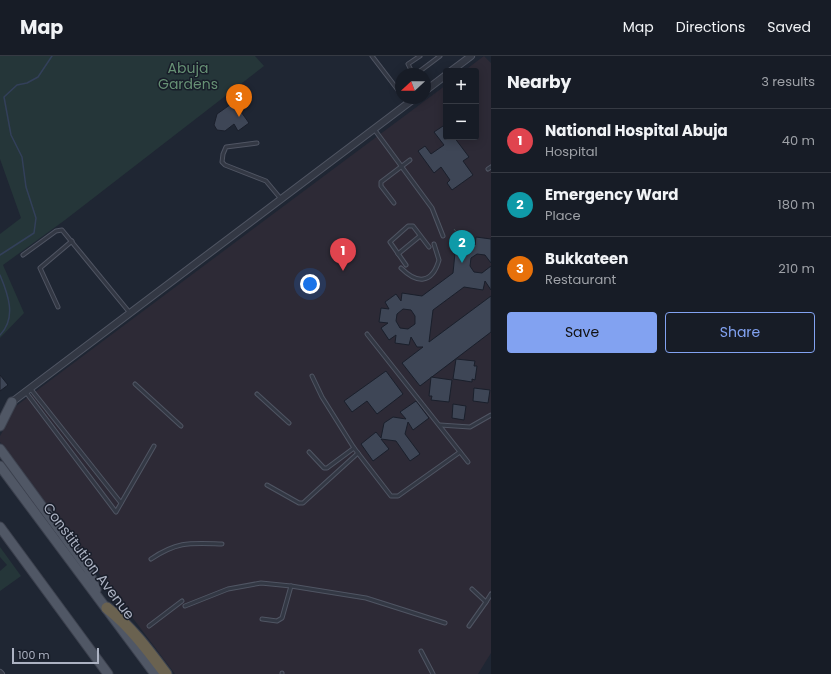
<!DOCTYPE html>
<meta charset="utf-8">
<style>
:root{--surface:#171c26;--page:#242932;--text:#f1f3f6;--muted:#9ea1a7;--line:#363a43;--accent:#82a2f1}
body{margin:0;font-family:Poppins,sans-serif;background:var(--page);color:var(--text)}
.controls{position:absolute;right:12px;top:12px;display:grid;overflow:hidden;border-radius:4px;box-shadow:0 2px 10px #0003}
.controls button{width:36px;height:36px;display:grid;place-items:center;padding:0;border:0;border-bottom:1px solid var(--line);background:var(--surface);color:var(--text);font:20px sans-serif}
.compass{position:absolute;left:395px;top:12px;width:36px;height:36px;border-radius:50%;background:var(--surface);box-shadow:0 2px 10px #0003;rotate:249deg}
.scale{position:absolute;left:12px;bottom:10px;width:87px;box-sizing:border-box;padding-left:4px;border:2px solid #acb2c2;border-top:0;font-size:11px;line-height:14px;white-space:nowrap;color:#acb2c2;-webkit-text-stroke:3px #181d29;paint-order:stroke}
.you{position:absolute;left:310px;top:228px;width:14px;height:14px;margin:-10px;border:3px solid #fff;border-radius:50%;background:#1a73e8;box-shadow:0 0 0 6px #1a73e833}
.badge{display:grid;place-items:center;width:26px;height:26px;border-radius:50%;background:var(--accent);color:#fff;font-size:13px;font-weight:700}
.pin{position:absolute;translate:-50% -33px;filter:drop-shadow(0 1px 2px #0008)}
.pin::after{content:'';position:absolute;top:21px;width:14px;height:12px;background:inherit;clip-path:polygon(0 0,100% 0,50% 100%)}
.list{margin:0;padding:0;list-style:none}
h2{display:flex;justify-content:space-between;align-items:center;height:52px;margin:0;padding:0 16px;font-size:17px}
h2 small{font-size:13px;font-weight:400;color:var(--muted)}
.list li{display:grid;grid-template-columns:26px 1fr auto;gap:12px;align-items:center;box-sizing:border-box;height:64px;padding:0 16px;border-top:1px solid var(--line)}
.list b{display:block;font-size:15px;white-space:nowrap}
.list p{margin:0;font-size:13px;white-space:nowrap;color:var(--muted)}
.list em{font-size:13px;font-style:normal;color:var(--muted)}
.actions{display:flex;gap:8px;padding:12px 16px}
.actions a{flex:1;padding:9px 0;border:1px solid var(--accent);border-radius:4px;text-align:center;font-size:14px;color:var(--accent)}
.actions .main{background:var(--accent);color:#111}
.map{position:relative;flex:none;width:491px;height:618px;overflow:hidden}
header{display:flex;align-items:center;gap:24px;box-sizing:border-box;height:56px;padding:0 20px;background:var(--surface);border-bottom:1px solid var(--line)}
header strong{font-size:19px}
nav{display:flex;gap:22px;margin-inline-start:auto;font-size:14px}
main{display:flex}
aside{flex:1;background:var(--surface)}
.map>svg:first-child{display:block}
.medical{fill:#2d2a36}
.green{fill:#253639}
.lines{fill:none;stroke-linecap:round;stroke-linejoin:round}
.stream{stroke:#33405a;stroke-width:1.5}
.building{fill:#3e4656;stroke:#1a1f2b;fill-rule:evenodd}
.lane-casing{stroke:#505563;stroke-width:5}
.street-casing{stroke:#505563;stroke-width:8}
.primary-casing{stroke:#3c414e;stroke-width:11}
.highway-casing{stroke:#3d424f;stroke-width:13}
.path{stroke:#435256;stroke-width:1;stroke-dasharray:3 3;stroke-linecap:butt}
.lane{stroke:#333844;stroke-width:3}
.street{stroke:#333844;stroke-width:6}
.primary{stroke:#505765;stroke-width:9}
.highway{stroke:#6a6250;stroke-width:11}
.labels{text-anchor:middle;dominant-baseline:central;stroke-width:3;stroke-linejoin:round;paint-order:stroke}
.park-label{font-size:14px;fill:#669074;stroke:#181d29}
.street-label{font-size:14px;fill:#acb2c2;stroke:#181d29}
</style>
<header>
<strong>Map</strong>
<nav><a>Map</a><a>Directions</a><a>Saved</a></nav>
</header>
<main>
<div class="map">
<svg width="491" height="618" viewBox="0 0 491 618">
<rect width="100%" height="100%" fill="#1f2633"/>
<path class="medical" d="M 484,0 L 491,7 L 491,597 L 478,618 L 175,618 L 0,386 L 0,380 L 16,350 L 446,29 L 446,81 L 476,81 L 476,15 L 464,15 Z"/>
<g class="green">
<path d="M 0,0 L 255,0 L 264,10 L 65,164 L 3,209 L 24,257 L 0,282 L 0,178 L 21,162 L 0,103 Z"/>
<path d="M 0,491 L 21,520 L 0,535 L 0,515 L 7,509 L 0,501 Z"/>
</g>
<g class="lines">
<g class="stream">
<path d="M 0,199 L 34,177 L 36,162 L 26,131 L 22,101 L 11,79 L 4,41 L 17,29 L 27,27 L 38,21 L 52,0"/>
<path d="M 0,219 C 8,238 17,262 0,279"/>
</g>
</g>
<g class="building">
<path d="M 234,46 L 249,67 L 238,75 L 234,68 L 225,75 L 217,74 L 214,69 L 217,58 Z"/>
<path d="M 446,68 L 446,81 L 454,81 L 469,101 L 463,105 L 473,119 L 452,134 L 447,127 L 450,124 L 441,111 L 434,117 L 418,95 L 425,90 L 431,98 L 444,89 L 434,76 Z"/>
<path d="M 462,177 L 468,184 L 470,183 L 475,189 L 476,181 L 491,183 L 491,207 L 485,199 L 477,198 L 471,202 L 470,210 L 474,216 L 482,217 L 491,210 L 491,234 L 485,225 L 483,234 L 464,231 L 433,254 L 429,286 L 491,240 L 491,276 L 420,330 L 402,307 L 423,291 L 417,291 L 411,281 L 409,289 L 395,287 L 396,279 L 389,284 L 381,272 L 388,267 L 379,266 L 381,252 L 389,253 L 385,246 L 396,238 L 401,245 L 402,237 L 422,240 L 453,217 L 455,197 L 464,198 L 459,191 L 461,189 L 455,182 ZM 403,253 L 411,254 L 415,260 L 415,268 L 408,273 L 400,272 L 396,265 L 397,258 Z"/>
<path d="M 456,303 L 475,305 L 474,310 L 477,310 L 475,324 L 472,323 L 472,326 L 453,323 Z"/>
<path d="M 386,315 L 403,338 L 377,358 L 367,345 L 352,356 L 344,345 Z"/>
<path d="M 0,319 L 8,329 L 0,335 Z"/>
<path d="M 431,321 L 452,324 L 449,346 L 431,344 L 432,340 L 429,340 Z"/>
<path d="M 474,332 L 490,334 L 488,347 L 473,345 Z"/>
<path d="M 416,345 L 429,362 L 413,374 L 408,366 L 405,378 L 420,398 L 410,405 L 396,385 L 381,383 L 389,393 L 373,405 L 361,388 L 376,376 L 381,382 L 384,367 L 393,361 L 406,363 L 400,356 Z"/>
<path d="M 453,348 L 466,350 L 464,364 L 452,362 Z"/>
</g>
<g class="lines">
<g class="lane-casing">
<g id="lane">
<path d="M 372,0 L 401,38"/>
<path d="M 413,18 L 408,8 L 420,0"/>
<path d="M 416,18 L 440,0"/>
<path d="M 404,42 L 408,47"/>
<path d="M 374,73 L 432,152 L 443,180"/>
<path d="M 257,87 L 226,91 L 223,98 L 222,106 L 225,109 L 266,125 L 281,143"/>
<path d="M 488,113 L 491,111"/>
<path d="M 394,147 L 381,130 L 381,126 L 410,104"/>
<path d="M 398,198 L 420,180"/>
<path d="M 23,199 L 56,175 L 62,174 L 130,257"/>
<path d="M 406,209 L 390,186 L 408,170 L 413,170 L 429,191"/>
<path d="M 401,212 C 417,228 432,228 439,204 L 434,188"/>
<path d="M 58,251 L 40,212 L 72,185"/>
<path d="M 367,278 L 468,406"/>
<path d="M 312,320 L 322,341 L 354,392 L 391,440 L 398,440 L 460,396"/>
<path d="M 135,328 L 181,370"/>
<path d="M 30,332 L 121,447"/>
<path d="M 25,335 L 116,456 L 154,390"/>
<path d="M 257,338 L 289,367"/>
<path d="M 440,369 L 470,371 L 491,359"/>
<path d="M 309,396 L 324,412 L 327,412 L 354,392"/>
<path d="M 267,429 L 299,447 L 303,447 L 358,397"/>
<path d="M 151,503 C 178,485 190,487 222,488"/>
<path d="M 472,533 L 486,546 L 491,538"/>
<path d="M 185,550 L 228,533 L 261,527 L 291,530 L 366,542 L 445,567"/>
<path d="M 262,563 L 277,565 L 282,562 L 291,530"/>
<path d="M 149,570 L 182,545"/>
<path d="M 469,570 L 486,546"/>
<path d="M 421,595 L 433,618"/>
<path d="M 282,618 L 282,617"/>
</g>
</g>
<g class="street-casing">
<g id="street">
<path d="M 451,15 L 471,0"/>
<path d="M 425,35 L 446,19"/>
<path d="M 12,346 L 415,42"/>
<path d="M 0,617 L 1,618"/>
</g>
</g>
<g class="primary-casing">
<g id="primary">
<path d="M 0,370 L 12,346"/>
<path d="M 0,393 L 88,513 L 96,534"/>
<path d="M 0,410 L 155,618"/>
<path d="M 0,471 L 108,618"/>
</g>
</g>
<g class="highway-casing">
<path id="highway" d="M 107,552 C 131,571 148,594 166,618"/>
</g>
<path class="path" d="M 454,173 L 465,187"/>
<use href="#lane" class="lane"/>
<use href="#street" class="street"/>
<use href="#primary" class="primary"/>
<use href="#highway" class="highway"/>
</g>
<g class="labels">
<g class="park-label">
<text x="188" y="12">Abuja<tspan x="188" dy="16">Gardens</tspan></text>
</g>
<g class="street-label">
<text transform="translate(89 505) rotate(53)">Constitution Avenue</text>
</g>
</g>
</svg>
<div class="controls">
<button>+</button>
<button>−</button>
</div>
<svg class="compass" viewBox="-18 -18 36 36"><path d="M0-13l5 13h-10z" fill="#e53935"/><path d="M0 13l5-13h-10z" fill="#9ea1a7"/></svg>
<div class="scale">100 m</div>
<div class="you"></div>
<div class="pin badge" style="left:343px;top:215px;background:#e0444e">1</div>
<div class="pin badge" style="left:462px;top:207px;background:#0f9aa8">2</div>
<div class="pin badge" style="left:239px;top:61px;background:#e8710a">3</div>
</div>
<aside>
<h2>Nearby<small>3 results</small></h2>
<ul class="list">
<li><span class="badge" style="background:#e0444e">1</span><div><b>National Hospital Abuja</b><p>Hospital</p></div><em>40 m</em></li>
<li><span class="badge" style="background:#0f9aa8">2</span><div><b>Emergency Ward</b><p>Place</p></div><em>180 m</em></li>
<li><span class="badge" style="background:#e8710a">3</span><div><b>Bukkateen</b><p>Restaurant</p></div><em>210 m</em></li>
</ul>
<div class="actions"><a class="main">Save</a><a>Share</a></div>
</aside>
</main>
